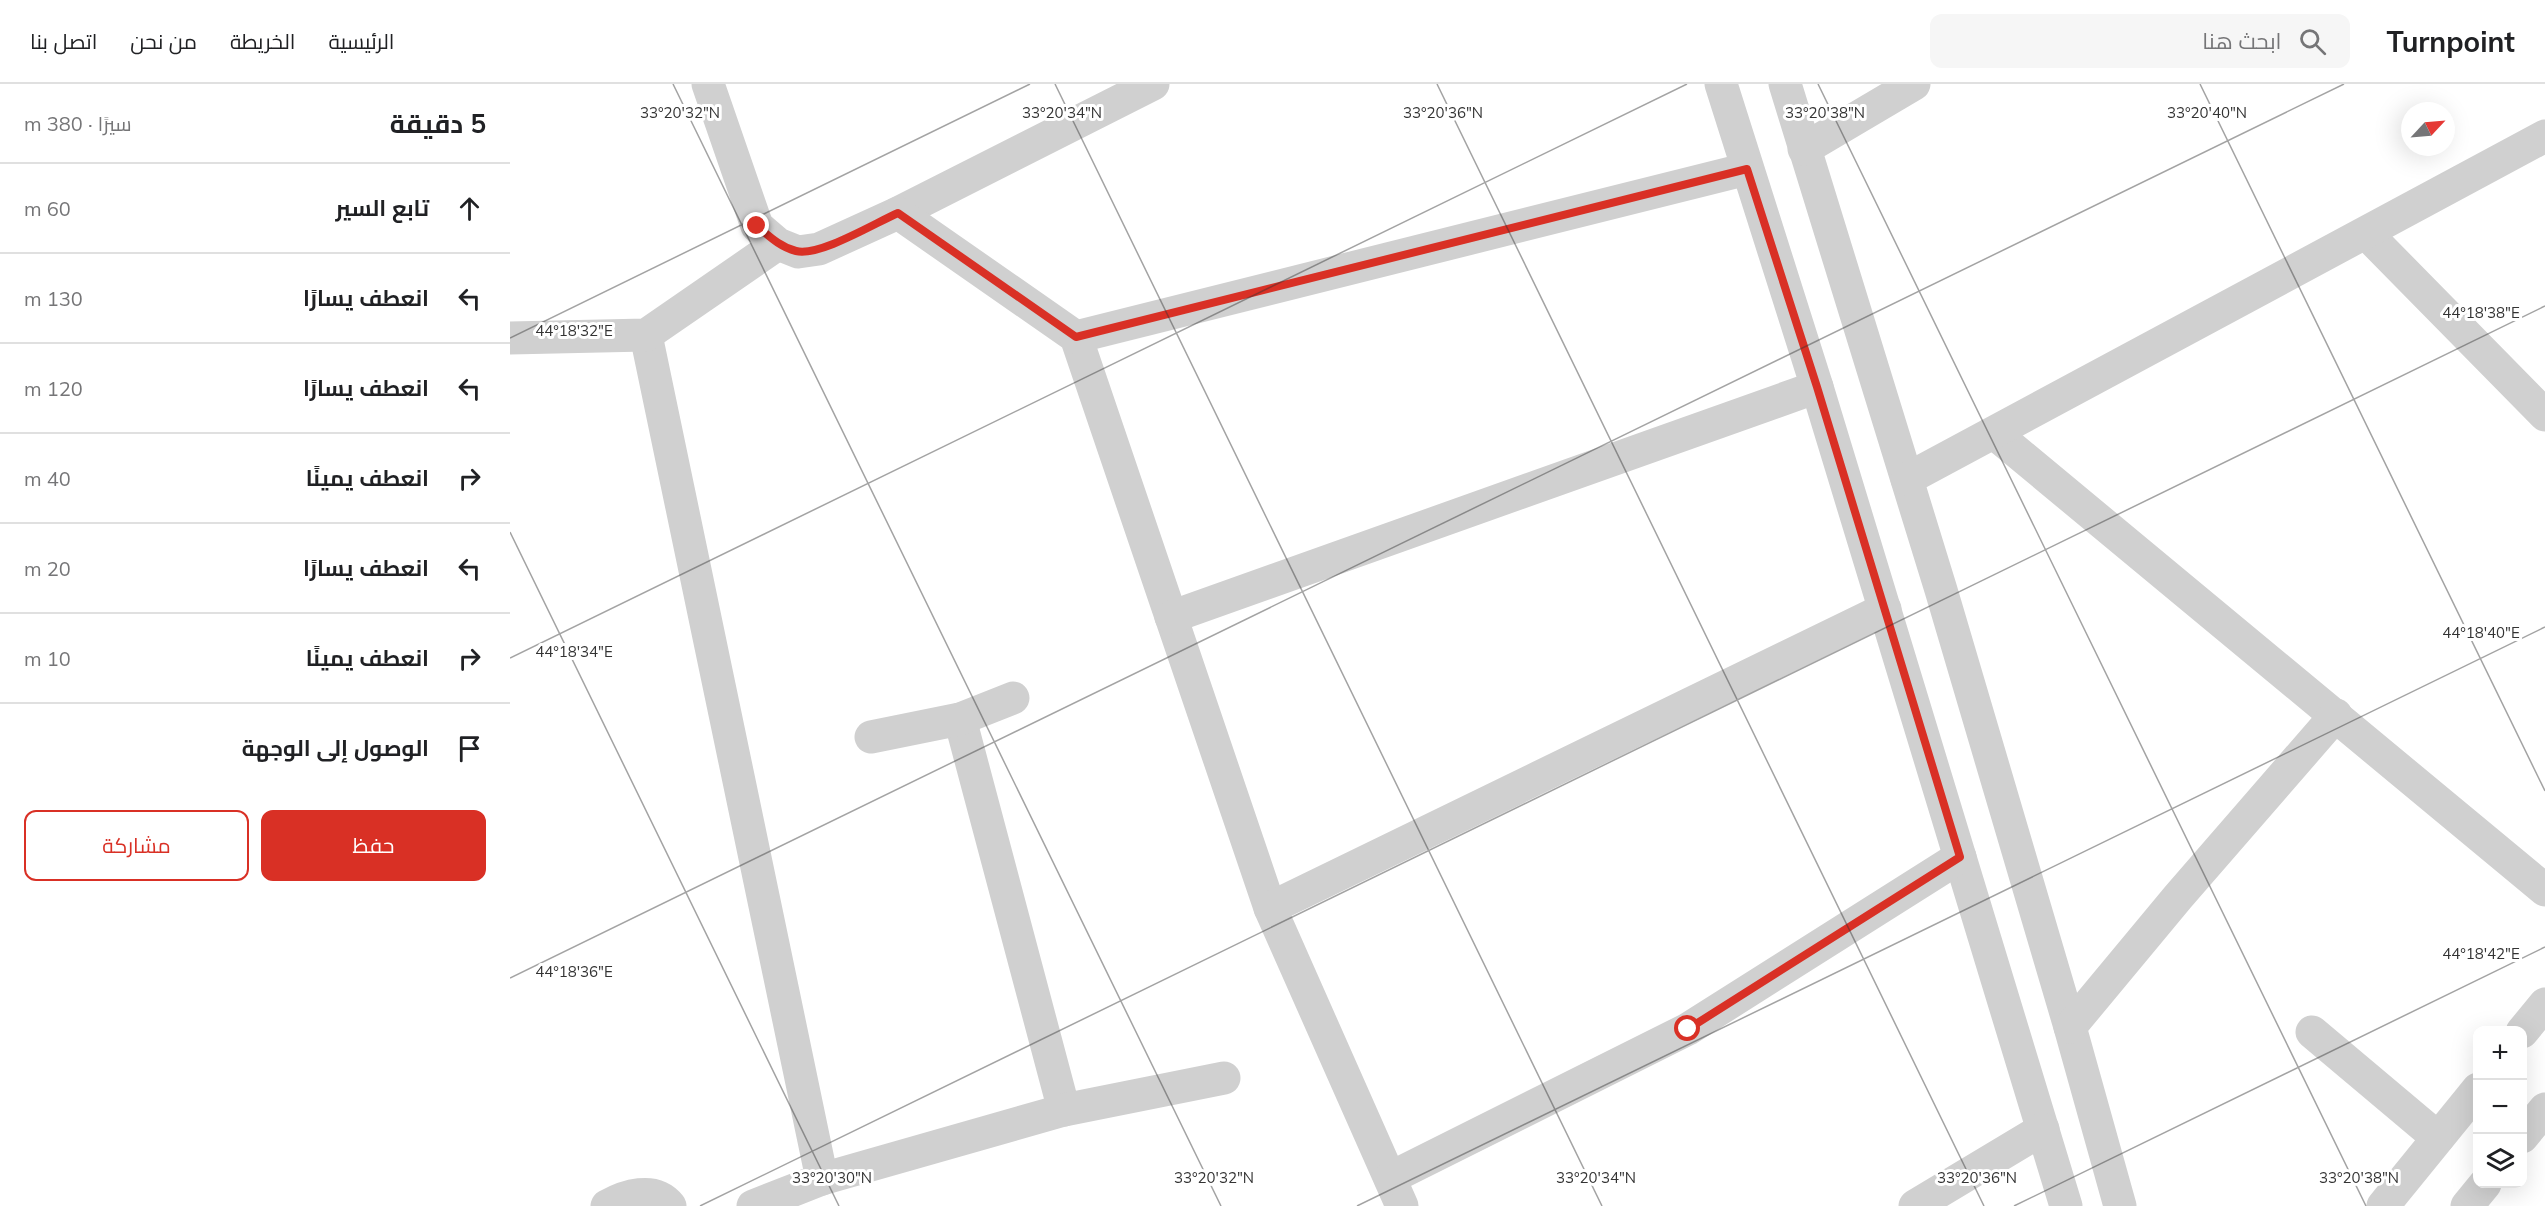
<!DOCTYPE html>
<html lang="ar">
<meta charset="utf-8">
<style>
:root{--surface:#fff;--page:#f6f6f6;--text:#202124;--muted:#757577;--line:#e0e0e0;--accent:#d93025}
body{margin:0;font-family:Mulish,Cairo,sans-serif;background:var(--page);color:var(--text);direction:rtl}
.controls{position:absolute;right:18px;bottom:18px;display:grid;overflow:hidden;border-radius:12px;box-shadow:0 6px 24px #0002}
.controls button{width:54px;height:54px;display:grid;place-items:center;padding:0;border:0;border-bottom:2px solid var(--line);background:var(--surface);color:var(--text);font:30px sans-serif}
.compass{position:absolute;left:1891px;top:18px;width:54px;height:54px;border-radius:50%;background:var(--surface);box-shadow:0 6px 24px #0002;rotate:64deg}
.stop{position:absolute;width:18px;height:18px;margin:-14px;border:4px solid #d93025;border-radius:50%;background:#fff}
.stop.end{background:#d93025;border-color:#fff;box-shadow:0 2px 6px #0008}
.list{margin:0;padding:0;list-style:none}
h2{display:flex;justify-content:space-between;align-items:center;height:78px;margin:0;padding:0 24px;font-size:26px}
h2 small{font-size:20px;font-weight:400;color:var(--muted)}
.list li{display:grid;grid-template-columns:39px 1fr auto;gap:18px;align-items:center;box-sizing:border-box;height:90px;padding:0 24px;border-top:2px solid var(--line)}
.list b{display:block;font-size:22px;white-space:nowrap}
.list em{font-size:20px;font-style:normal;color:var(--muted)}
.actions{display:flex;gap:12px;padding:18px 24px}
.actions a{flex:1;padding:14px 0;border:2px solid var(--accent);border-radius:12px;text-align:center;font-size:21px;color:var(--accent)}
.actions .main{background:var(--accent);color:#fff}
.icon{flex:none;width:33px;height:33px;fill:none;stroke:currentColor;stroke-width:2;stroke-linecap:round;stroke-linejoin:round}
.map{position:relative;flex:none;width:2035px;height:1122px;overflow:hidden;direction:ltr}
header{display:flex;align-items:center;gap:36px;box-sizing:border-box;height:84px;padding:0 30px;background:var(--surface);border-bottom:2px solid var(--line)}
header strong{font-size:28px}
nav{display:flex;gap:33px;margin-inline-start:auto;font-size:21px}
.search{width:420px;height:54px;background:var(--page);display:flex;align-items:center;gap:15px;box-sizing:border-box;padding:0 21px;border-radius:12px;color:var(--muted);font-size:22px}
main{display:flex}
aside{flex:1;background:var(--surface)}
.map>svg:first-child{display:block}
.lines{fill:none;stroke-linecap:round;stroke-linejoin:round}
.minor{stroke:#d0d0d0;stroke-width:33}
.route{stroke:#d93025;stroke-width:8}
.ticks{fill:none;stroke:#333;stroke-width:1.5;stroke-opacity:0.45}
.ticks-label{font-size:15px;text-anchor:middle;fill:#333;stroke:#fff;stroke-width:6;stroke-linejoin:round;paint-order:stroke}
</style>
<header>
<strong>Turnpoint</strong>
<div class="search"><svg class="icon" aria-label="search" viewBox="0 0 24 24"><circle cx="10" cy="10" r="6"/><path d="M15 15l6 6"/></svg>ابحث هنا</div>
<nav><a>الرئيسية</a><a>الخريطة</a><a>من نحن</a><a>اتصل بنا</a></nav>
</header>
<main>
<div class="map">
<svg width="2035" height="1122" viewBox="0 0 2035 1122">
<rect width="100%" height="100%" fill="#fff"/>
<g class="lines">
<g class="minor">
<path d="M 198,0 L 247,142 L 268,160 L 288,168 L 309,165 L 388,129 L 643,0"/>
<path d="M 1211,0 L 1307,303 L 1556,1122"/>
<path d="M 1275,0 L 1431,506 L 1560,943 L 1610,1122"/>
<path d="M 1294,65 L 1404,0"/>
<path d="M 388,129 L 566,253 L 760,824 L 892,1122"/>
<path d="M 1856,149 L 2035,331"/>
<path d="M 136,251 L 312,1095"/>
<path d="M 566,253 L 1237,85"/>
<path d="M 0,254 L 136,251 L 268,160"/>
<path d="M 1484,349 L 2035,806"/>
<path d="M 1397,395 L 2035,52"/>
<path d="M 661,533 L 1307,303"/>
<path d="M 450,635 L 554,1026"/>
<path d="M 361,653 L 450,635 L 503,614"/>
<path d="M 760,824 L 1375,525"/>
<path d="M 1560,943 L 1668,813 L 1826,631"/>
<path d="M 1802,948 L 1928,1054"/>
<path d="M 2012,948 L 2035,920"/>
<path d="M 2012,1053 L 2035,1025"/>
<path d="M 880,1094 L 1178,945 L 1450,773"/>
<path d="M 97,1122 C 115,1112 144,1102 160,1122"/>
<path d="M 243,1122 L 312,1095 L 554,1026 L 714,994"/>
<path d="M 1405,1122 L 1533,1045"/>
<path d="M 1873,1122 L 1968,1005"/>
<path d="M 1957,1122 L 1975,1100"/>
</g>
</g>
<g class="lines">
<path class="route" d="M 247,142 C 259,152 270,163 286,167 C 309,173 365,139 388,129 L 566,253 L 1237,85 L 1307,303 L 1450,773 L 1178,945"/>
</g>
<path class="ticks" d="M 163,0 L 711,1122M 545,0 L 1092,1122M 927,0 L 1474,1122M 1308,0 L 1856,1122M 1690,0 L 2035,707M 0,254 L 520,0M 0,448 L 329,1122M 0,574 L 1177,0M 0,894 L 1834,0M 190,1122 L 2035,222M 847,1122 L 2035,543M 1504,1122 L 2035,863"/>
<g class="ticks-label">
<text x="170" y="34">33°20'32"N</text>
<text x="552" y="34">33°20'34"N</text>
<text x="933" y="34">33°20'36"N</text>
<text x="1315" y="34">33°20'38"N</text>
<text x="1697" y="34">33°20'40"N</text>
<text x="1971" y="234">44°18'38"E</text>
<text x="64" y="252">44°18'32"E</text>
<text x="1971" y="554">44°18'40"E</text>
<text x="64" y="573">44°18'34"E</text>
<text x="1971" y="875">44°18'42"E</text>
<text x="64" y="893">44°18'36"E</text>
<text x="322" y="1099">33°20'30"N</text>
<text x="704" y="1099">33°20'32"N</text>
<text x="1086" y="1099">33°20'34"N</text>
<text x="1467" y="1099">33°20'36"N</text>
<text x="1849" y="1099">33°20'38"N</text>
</g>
</svg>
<div class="controls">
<button>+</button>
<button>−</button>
<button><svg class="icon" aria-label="layers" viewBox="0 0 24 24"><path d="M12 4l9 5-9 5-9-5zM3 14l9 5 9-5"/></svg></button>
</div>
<svg class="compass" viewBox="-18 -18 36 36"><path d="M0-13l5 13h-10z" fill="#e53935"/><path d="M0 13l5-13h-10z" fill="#757577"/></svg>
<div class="stop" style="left:1178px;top:945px"></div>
<div class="stop end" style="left:247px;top:142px"></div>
</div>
<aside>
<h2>5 دقيقة<small>سيرًا · 380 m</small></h2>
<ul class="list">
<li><svg class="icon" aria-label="ahead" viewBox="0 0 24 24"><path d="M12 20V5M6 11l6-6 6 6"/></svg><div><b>تابع السير</b></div><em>60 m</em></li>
<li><svg class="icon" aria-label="left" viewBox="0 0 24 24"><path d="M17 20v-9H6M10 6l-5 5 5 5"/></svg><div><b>انعطف يسارًا</b></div><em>130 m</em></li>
<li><svg class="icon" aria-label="left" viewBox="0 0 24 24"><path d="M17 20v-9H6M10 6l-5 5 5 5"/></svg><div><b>انعطف يسارًا</b></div><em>120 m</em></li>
<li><svg class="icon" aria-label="right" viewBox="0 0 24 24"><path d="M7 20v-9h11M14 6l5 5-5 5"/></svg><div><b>انعطف يمينًا</b></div><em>40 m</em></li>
<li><svg class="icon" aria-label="left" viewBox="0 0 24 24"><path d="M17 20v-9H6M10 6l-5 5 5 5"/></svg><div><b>انعطف يسارًا</b></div><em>20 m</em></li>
<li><svg class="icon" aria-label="right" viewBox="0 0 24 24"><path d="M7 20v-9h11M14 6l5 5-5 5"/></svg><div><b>انعطف يمينًا</b></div><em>10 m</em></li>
<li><svg class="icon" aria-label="arrive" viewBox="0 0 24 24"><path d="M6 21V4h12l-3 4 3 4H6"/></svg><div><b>الوصول إلى الوجهة</b></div></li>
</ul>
<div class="actions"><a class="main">حفظ</a><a>مشاركة</a></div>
</aside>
</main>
